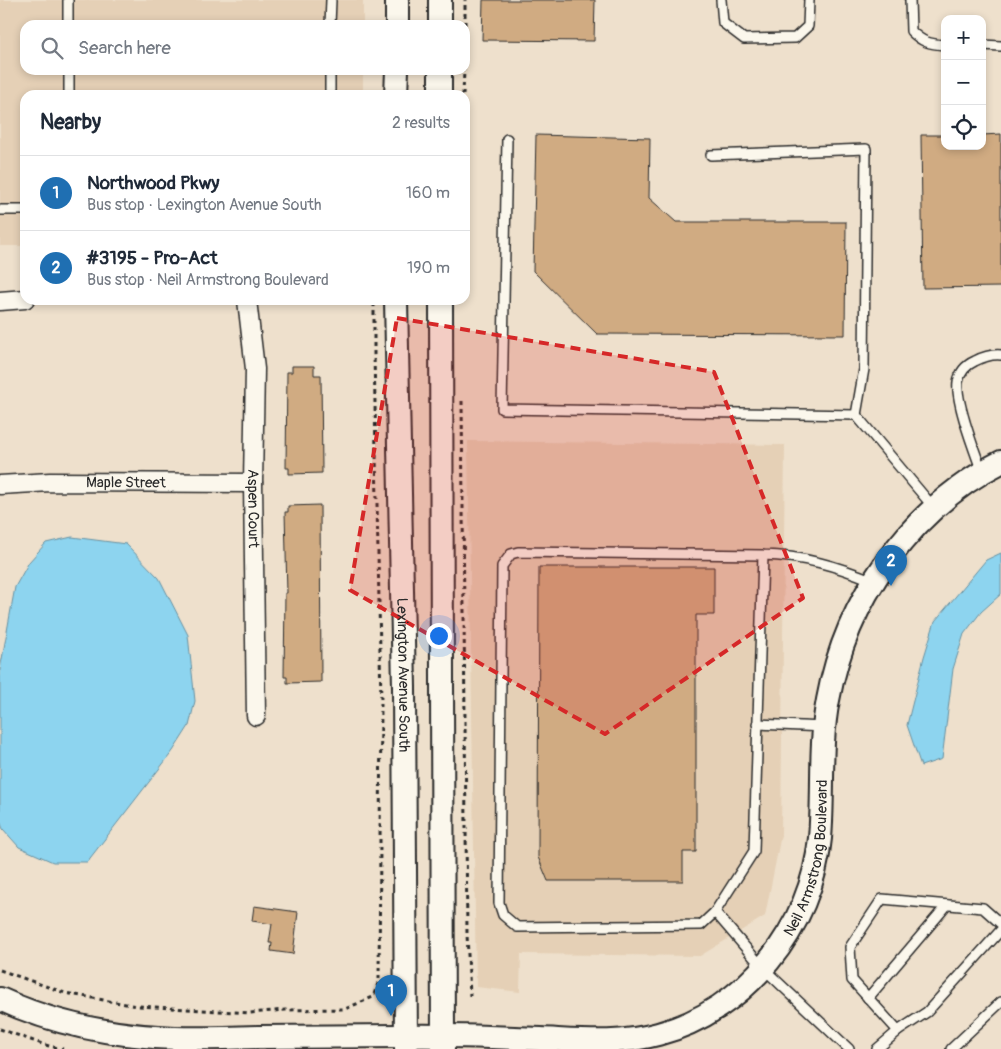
<!DOCTYPE html>
<meta charset="utf-8">
<style>
:root{--surface:#fff;--page:#f2f2f3;--text:#1f2937;--muted:#747a83;--line:#e0e1e3;--accent:#1f6fb2}
body{margin:0;font-family:Pangolin,sans-serif;background:var(--page);color:var(--text)}
.controls{position:absolute;right:15px;top:15px;display:grid;overflow:hidden;border-radius:10px;box-shadow:0 2px 8px #0003}
.controls button{width:45px;height:45px;display:grid;place-items:center;padding:0;border:0;border-bottom:1px solid var(--line);background:var(--surface);color:var(--text);font:25px sans-serif}
.you{position:absolute;left:438px;top:635px;width:18px;height:18px;margin:-12px;border:4px solid #fff;border-radius:50%;background:#1a73e8;box-shadow:0 0 0 8px #1a73e833}
.badge{display:grid;place-items:center;width:32px;height:32px;border-radius:50%;background:var(--accent);color:#fff;font-size:16px;font-weight:700}
.pin{position:absolute;translate:-50% -41px;filter:drop-shadow(0 1px 2px #0008)}
.pin::after{content:'';position:absolute;top:26px;width:18px;height:15px;background:inherit;clip-path:polygon(0 0,100% 0,50% 100%)}
.list{margin:0;padding:0;list-style:none}
h2{display:flex;justify-content:space-between;align-items:center;height:65px;margin:0;padding:0 20px;font-size:21px}
h2 small{font-size:16px;font-weight:400;color:var(--muted)}
.list li{display:grid;grid-template-columns:32px 1fr auto;gap:15px;align-items:center;box-sizing:border-box;height:75px;padding:0 20px;border-top:1px solid var(--line)}
.list b{display:block;font-size:19px;white-space:nowrap}
.list p{margin:0;font-size:16px;white-space:nowrap;color:var(--muted)}
.list em{font-size:16px;font-style:normal;color:var(--muted)}
.icon{flex:none;width:28px;height:28px;fill:none;stroke:currentColor;stroke-width:2;stroke-linecap:round;stroke-linejoin:round}
.map{position:relative;flex:none;width:1001px;height:1049px;overflow:hidden}
.search{position:absolute;background:var(--surface);box-shadow:0 2px 8px #0003;left:20px;top:20px;width:450px;height:55px;display:flex;align-items:center;gap:12px;box-sizing:border-box;padding:0 18px;border-radius:15px;color:var(--muted);font-size:19px}
.panel{position:absolute;background:var(--surface);box-shadow:0 2px 8px #0003;left:20px;top:90px;width:450px;height:215px;border-radius:15px}
.map>svg:first-child{display:block}
.built{fill:#e5d0b6}
.water{fill:#8dd4ef;stroke:#6690a1}
.building{fill:#d0ab82;stroke:#2b2b2b}
.lines{fill:none;stroke-linecap:round;stroke-linejoin:round}
.service-casing{stroke:#2b2b2b;stroke-width:12}
.minor-casing{stroke:#2b2b2b;stroke-width:21}
.tertiary-casing{stroke:#2b2b2b;stroke-width:26}
.path{stroke:#2b2b2b;stroke-width:3;stroke-dasharray:4 4;stroke-linecap:butt}
.service{stroke:#fbf7ec;stroke-width:9}
.minor{stroke:#fbf7ec;stroke-width:18}
.tertiary{stroke:#fbf7ec;stroke-width:22}
.marked{fill:#d62828;fill-opacity:0.2;stroke:#d62828;stroke-width:4;stroke-dasharray:10 6;stroke-linejoin:round}
.labels{text-anchor:middle;dominant-baseline:central;stroke-width:4.5;stroke-linejoin:round;paint-order:stroke}
.street-label{font-size:15px;fill:#2b2b2b;stroke:#fbf7ec}
</style>
<div class="map">
<svg width="1001" height="1049" viewBox="0 0 1001 1049">
<rect width="100%" height="100%" fill="#eee0cc"/>
<filter id="ink" filterUnits="userSpaceOnUse"><feTurbulence type="fractalNoise" baseFrequency=".02" numOctaves="2"/><feDisplacementMap in="SourceGraphic" scale="10" xChannelSelector="R" yChannelSelector="G"/><feConvolveMatrix kernelMatrix="1 2 1 2 8 2 1 2 1" color-interpolation-filters="sRGB"/></filter>
<g filter="url(#ink)">
<g class="built">
<path d="M 0,0 L 363,0 L 363,25 L 25,25 L 25,70 L 363,70 L 363,95 L 25,95 L 25,246 L 0,246 Z"/>
<path d="M 468,441 L 785,445 L 781,835 L 765,916 L 700,956 L 521,954 L 520,992 L 476,987 Z"/>
</g>
<g class="water">
<path d="M 72,537 L 126,544 L 159,578 L 188,635 L 195,701 L 189,726 L 173,751 L 87,862 L 53,862 L 19,847 L 3,829 L 0,821 L 0,670 L 15,587 L 29,562 L 46,543 Z"/>
<path d="M 1001,553 L 1001,594 L 981,612 L 964,634 L 953,669 L 942,759 L 921,766 L 907,725 L 924,657 L 935,621 L 986,560 Z"/>
</g>
<g class="building">
<path d="M 483,0 L 595,0 L 594,41 L 482,40 Z"/>
<path d="M 1001,134 L 1001,287 L 923,288 L 921,135 L 945,135 L 945,146 L 982,146 L 982,135 Z"/>
<path d="M 536,135 L 650,138 L 649,198 L 676,222 L 846,222 L 845,335 L 597,334 L 533,271 Z"/>
<path d="M 292,366 L 314,366 L 314,375 L 321,375 L 322,473 L 289,474 L 289,468 L 286,468 L 287,372 L 292,372 Z"/>
<path d="M 320,505 L 321,682 L 287,683 L 287,677 L 284,677 L 285,593 L 287,593 L 285,512 L 288,512 L 288,506 Z"/>
<path d="M 539,567 L 714,567 L 714,615 L 696,615 L 696,852 L 683,852 L 683,881 L 548,881 L 538,857 Z"/>
<path d="M 254,906 L 298,912 L 293,954 L 271,951 L 272,943 L 269,943 L 272,924 L 252,921 Z"/>
</g>
<g class="lines">
<g class="service-casing">
<g id="service">
<path d="M 68,0 L 68,25"/>
<path d="M 721,0 L 723,23 L 744,39 L 795,38 L 808,26 L 809,0"/>
<path d="M 910,0 L 911,31 C 922,42 929,44 945,45"/>
<path d="M 330,25 L 331,0"/>
<path d="M 982,45 L 1001,46"/>
<path d="M 69,70 L 69,95"/>
<path d="M 330,95 L 330,70"/>
<path d="M 507,139 L 502,409 L 856,415 L 934,508"/>
<path d="M 711,155 L 866,149 L 864,369 L 856,415"/>
<path d="M 0,210 L 25,210"/>
<path d="M 982,472 C 975,452 955,401 958,382 C 960,372 966,365 975,361 C 983,357 992,354 1001,355"/>
<path d="M 763,555 L 754,851 L 715,912 L 701,925 L 517,927 L 503,915 L 499,903 L 502,566 L 511,554 L 518,552 L 763,555 C 803,556 837,566 874,581"/>
<path d="M 757,724 L 824,727"/>
<path d="M 715,912 L 763,968 L 849,1049"/>
<path d="M 868,998 L 947,905"/>
<path d="M 898,1031 L 927,1012 L 1001,930"/>
<path d="M 877,1049 L 898,1031 L 852,980 L 850,947 L 882,899 L 983,908 L 1001,924"/>
<path d="M 951,1049 L 1001,1002"/>
</g>
</g>
<g class="minor-casing">
<g id="minor">
<path id="s1" d="M 247,300 L 255,369 L 253,483 L 256,716"/>
<path d="M 0,301 L 25,299"/>
<path id="s2" d="M 0,485 L 50,482 L 253,483"/>
</g>
</g>
<g class="tertiary-casing">
<g id="tertiary">
<path d="M 440,0 L 440,25"/>
<path d="M 397,25 L 397,0"/>
<path d="M 440,70 L 440,95"/>
<path d="M 396,95 L 397,70"/>
<path id="s3" d="M 396,300 L 404,687 L 406,1049"/>
<path d="M 441,300 L 443,1049"/>
<path id="s4" d="M 0,999 C 54,1024 116,1036 175,1038 C 202,1039 230,1038 258,1037 C 306,1037 355,1036 403,1036 C 449,1035 495,1037 541,1039 C 583,1041 618,1045 658,1034 C 746,1011 812,927 820,838 C 824,792 819,746 828,700 C 846,601 910,508 1001,462"/>
</g>
</g>
<g class="path">
<path d="M 465,25 L 465,0"/>
<path d="M 463,95 L 464,70"/>
<path d="M 462,401 L 467,934 L 470,996"/>
<path d="M 0,970 L 65,993 L 137,1006 L 250,1013 L 285,1010 L 345,1009 L 373,997 L 379,981 L 381,702 L 374,354 L 374,300"/>
<path d="M 0,1029 L 45,1045 L 63,1049"/>
</g>
<use href="#service" class="service"/>
<use href="#minor" class="minor"/>
<use href="#tertiary" class="tertiary"/>
</g>
</g>
<path class="marked" d="M 397,318 L 714,372 L 803,598 L 605,734 L 350,590 Z"/>
<g class="labels">
<g class="street-label">
<text stroke="none"><textPath href="#s2" startOffset="126">Maple Street</textPath></text>
<text stroke="none"><textPath href="#s1" startOffset="209">Aspen Court</textPath></text>
<text stroke="none"><textPath href="#s3" startOffset="375">Lexington Avenue South</textPath></text>
<text stroke="none"><textPath href="#s4" startOffset="912">Neil Armstrong Boulevard</textPath></text>
</g>
</g>
</svg>
<div class="controls">
<button>+</button>
<button>−</button>
<button><svg class="icon" aria-label="locate" viewBox="0 0 24 24"><circle cx="12" cy="12" r="6"/><path d="M12 2v4M12 18v4M2 12h4M18 12h4"/></svg></button>
</div>
<div class="you"></div>
<div class="pin badge" style="left:391px;top:1016px">1</div>
<div class="pin badge" style="left:891px;top:586px">2</div>
<div class="search"><svg class="icon" aria-label="search" viewBox="0 0 24 24"><circle cx="10" cy="10" r="6"/><path d="M15 15l6 6"/></svg>Search here</div>
<section class="panel">
<h2>Nearby<small>2 results</small></h2>
<ul class="list">
<li><span class="badge">1</span><div><b>Northwood Pkwy</b><p>Bus stop · Lexington Avenue South</p></div><em>160 m</em></li>
<li><span class="badge">2</span><div><b>#3195 - Pro-Act</b><p>Bus stop · Neil Armstrong Boulevard</p></div><em>190 m</em></li>
</ul>
</section>
</div>
